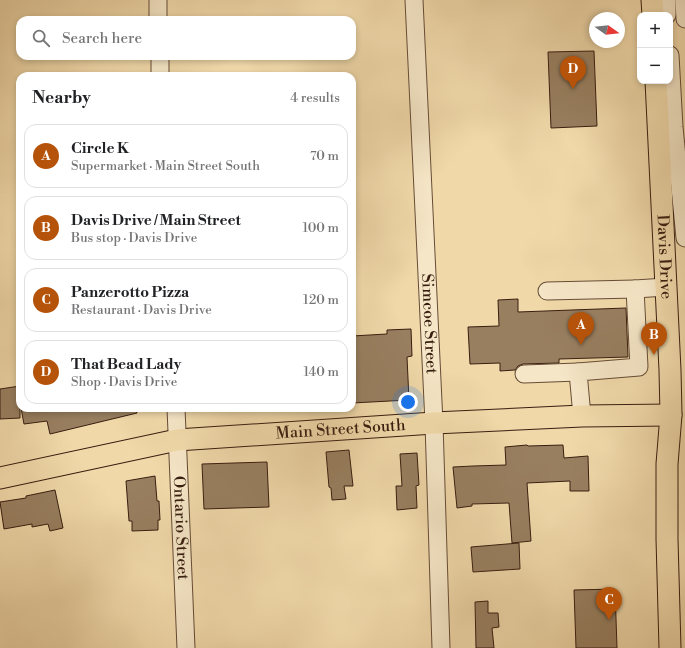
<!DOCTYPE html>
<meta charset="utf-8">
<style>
:root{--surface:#fff;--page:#f2f2f2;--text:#202124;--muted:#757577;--line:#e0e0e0;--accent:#b45309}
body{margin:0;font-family:"Libre Bodoni",serif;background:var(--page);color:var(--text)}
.controls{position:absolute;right:12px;top:12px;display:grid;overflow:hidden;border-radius:8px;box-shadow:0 2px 6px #0003}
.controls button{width:36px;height:36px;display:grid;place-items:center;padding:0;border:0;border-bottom:1px solid var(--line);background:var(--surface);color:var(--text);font:20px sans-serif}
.compass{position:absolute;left:589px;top:12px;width:36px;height:36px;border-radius:50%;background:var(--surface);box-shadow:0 2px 6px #0003;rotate:105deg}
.you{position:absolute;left:408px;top:402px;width:14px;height:14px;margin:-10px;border:3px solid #fff;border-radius:50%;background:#1a73e8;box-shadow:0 0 0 6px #1a73e833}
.badge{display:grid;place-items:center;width:26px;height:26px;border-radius:50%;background:var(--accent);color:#fff;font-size:13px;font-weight:700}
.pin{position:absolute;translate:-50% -33px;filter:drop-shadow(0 1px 2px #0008)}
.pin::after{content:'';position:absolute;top:21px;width:14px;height:12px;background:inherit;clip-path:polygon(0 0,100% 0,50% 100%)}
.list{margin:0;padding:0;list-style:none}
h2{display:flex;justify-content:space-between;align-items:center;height:52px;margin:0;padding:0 16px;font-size:17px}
h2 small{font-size:13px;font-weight:400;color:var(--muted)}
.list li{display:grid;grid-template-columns:26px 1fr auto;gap:12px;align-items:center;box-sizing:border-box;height:64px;margin:0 8px 8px;padding:0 8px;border:1px solid var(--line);border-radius:12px}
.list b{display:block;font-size:15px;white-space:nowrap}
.list p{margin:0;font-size:13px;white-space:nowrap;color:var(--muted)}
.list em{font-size:13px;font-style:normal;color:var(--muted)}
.icon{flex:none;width:22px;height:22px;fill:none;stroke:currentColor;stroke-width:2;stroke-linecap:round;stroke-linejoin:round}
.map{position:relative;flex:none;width:685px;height:648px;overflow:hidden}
.search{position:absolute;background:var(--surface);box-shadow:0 2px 6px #0003;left:16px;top:16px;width:340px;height:44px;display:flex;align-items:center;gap:10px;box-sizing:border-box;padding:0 14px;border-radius:12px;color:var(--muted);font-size:15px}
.panel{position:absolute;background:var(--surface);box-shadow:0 2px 6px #0003;left:16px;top:72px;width:340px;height:340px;border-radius:12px}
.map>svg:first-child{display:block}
.building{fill:#987f60;stroke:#381e10}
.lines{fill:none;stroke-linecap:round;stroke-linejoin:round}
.minor-casing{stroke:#664c36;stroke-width:19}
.major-casing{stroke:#381e10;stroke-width:23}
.minor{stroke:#f5e6c7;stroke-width:17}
.major{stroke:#f0d8a9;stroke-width:21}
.labels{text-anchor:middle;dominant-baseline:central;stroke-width:3.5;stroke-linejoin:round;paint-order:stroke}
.street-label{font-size:16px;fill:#381e10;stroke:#f5e6c7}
</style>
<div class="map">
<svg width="685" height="648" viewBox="0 0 685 648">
<rect width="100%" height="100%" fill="#f0d8a9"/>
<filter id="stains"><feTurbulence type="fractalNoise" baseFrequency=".005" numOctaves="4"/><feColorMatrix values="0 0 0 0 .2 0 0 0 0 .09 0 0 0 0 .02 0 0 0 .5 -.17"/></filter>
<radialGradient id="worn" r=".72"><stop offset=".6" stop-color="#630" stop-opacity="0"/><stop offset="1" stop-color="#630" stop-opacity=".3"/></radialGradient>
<g class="building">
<path d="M 594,51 L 597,126 L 551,128 L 548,52 Z"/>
<path d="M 518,299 L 518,312 L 626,308 L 628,357 L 559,359 L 559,363 L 523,364 L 518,366 L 515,370 L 500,371 L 500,363 L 470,364 L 468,327 L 499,326 L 498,300 Z"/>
<path d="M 411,329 L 412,356 L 407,357 L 409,400 L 352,403 L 352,336 L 387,334 L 387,330 Z"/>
<path d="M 20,386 L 20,418 L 0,419 L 0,389 Z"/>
<path d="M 21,408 L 136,408 L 137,413 L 50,434 L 47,421 L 24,424 Z"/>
<path d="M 527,445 L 528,446 L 563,445 L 564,458 L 588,456 L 589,491 L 570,491 L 570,481 L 527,483 L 531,541 L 512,543 L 509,503 L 472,504 L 472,506 L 457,508 L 453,467 L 473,466 L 506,465 L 505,447 Z"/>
<path d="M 349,450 L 353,486 L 344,486 L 346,499 L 332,500 L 331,488 L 329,487 L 326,452 Z"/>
<path d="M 417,453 L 419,485 L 416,486 L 417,508 L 397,510 L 396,486 L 402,486 L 400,454 Z"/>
<path d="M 267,462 L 269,507 L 204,509 L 202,464 Z"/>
<path d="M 155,476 L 157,501 L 159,501 L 160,520 L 158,520 L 158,530 L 132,531 L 132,521 L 129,521 L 126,481 Z"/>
<path d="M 55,490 L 63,528 L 50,531 L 48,524 L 32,527 L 32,524 L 4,529 L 0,502 L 26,498 L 26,496 Z"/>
<path d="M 519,543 L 520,569 L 473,572 L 471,547 Z"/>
<path d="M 615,589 L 617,648 L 576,648 L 574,590 Z"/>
<path d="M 488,601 L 488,613 L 498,613 L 499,627 L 492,628 L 494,648 L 476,648 L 475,602 Z"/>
</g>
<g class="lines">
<g class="minor-casing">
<g id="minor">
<path d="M 158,0 L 158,20"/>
<path id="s1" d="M 414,0 L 434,423 L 441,648"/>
<path d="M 667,0 L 667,15"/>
<path d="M 684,0 L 685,19"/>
<path d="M 670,55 L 674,127 L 685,238"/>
<path d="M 160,56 L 160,76"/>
<path d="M 547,291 L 635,289"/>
<path d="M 524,374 L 578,372"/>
<path id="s2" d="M 176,408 L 186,648"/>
<path d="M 582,416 L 578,372 L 639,367 L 635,289 L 666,287"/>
</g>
</g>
<g class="major-casing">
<g id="major">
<path d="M 652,0 L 653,15"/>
<path id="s3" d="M 656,81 L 670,370 L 671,415 L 667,464 L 667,539 L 670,648"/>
<path id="s4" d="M 0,478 L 177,440 L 434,423 L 582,416 L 671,415"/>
</g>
</g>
<use href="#minor" class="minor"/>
<use href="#major" class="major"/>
</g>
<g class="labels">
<g class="street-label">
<text stroke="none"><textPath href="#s3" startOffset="176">Davis Drive</textPath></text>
<text stroke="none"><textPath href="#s1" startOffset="324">Simcoe Street</textPath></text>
<text stroke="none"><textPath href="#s4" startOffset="345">Main Street South</textPath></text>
<text stroke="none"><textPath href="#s2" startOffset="120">Ontario Street</textPath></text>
</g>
</g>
<rect width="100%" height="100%" filter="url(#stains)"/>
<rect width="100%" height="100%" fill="url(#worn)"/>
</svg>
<div class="controls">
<button>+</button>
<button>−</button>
</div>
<svg class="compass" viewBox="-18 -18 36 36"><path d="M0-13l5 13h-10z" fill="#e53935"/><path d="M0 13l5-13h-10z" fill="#757577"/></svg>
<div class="you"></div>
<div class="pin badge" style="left:581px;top:345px">A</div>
<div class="pin badge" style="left:654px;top:355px">B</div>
<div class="pin badge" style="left:609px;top:620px">C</div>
<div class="pin badge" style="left:573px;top:89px">D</div>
<div class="search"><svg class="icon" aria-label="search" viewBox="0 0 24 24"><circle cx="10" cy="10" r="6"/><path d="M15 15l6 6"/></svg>Search here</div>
<section class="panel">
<h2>Nearby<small>4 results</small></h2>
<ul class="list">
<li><span class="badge">A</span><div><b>Circle K</b><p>Supermarket · Main Street South</p></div><em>70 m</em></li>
<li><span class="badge">B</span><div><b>Davis Drive / Main Street</b><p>Bus stop · Davis Drive</p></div><em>100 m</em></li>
<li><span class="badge">C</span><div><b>Panzerotto Pizza</b><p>Restaurant · Davis Drive</p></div><em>120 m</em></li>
<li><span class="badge">D</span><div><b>That Bead Lady</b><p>Shop · Davis Drive</p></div><em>140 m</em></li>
</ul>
</section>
</div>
